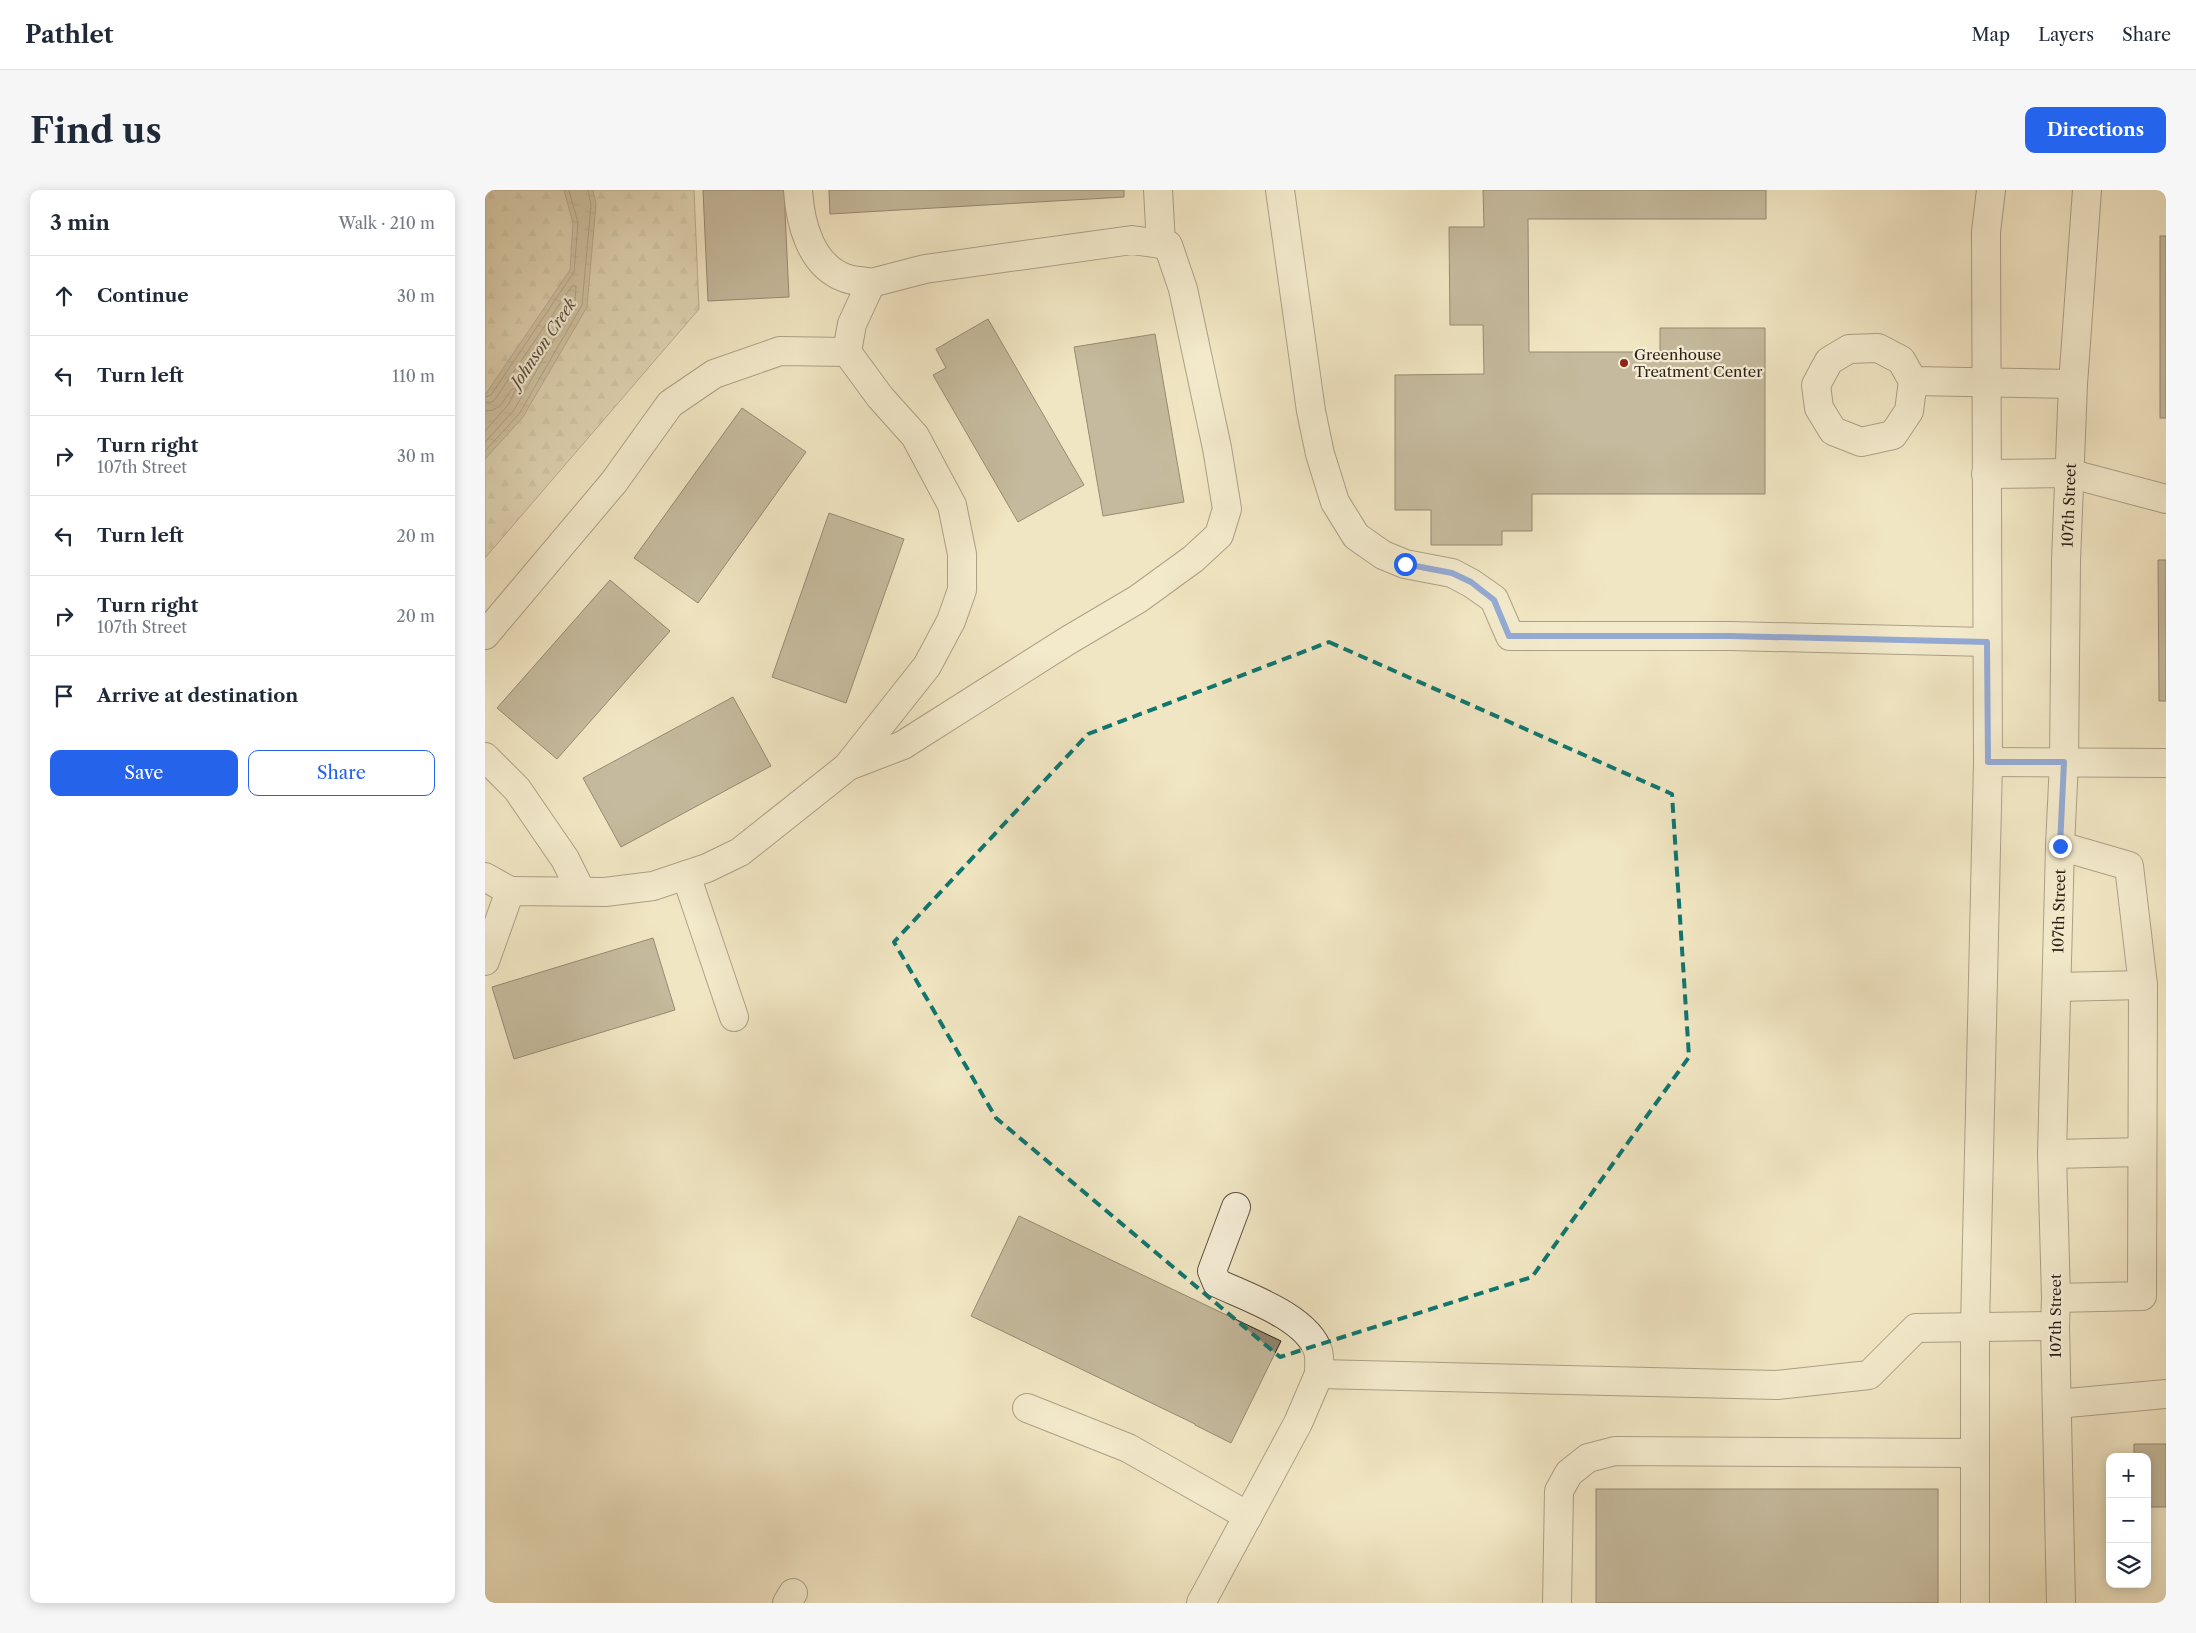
<!DOCTYPE html>
<meta charset="utf-8">
<style>
:root{--surface:#fff;--page:#f6f6f7;--text:#1f2937;--muted:#747a83;--line:#e0e1e3;--accent:#2563eb}
body{margin:0;font-family:"Libre Caslon Text",serif;background:var(--page);color:var(--text)}
.controls{position:absolute;right:15px;bottom:15px;display:grid;overflow:hidden;border-radius:10px;box-shadow:0 2px 12px #0003}
.controls button{width:45px;height:45px;display:grid;place-items:center;padding:0;border:0;border-bottom:1px solid var(--line);background:var(--surface);color:var(--text);font:25px sans-serif}
.stop{position:absolute;width:15px;height:15px;margin:-11px;border:4px solid #2563eb;border-radius:50%;background:#fff}
.stop.end{background:#2563eb;border-color:#fff;box-shadow:0 1px 5px #0008}
.list{margin:0;padding:0;list-style:none}
h2{display:flex;justify-content:space-between;align-items:center;height:65px;margin:0;padding:0 20px;font-size:21px}
h2 small{font-size:16px;font-weight:400;color:var(--muted)}
.list li{display:grid;grid-template-columns:32px 1fr auto;gap:15px;align-items:center;box-sizing:border-box;height:80px;padding:0 20px;border-top:1px solid var(--line)}
.list b{display:block;font-size:19px;white-space:nowrap}
.list p{margin:0;font-size:16px;white-space:nowrap;color:var(--muted)}
.list em{font-size:16px;font-style:normal;color:var(--muted)}
.actions{display:flex;gap:10px;padding:15px 20px}
.actions a{flex:1;padding:11px 0;border:1px solid var(--accent);border-radius:10px;text-align:center;font-size:18px;color:var(--accent)}
.actions .main{background:var(--accent);color:#fff}
.icon{flex:none;width:28px;height:28px;fill:none;stroke:currentColor;stroke-width:2;stroke-linecap:round;stroke-linejoin:round}
.map{position:relative;flex:none;width:1681px;height:1413px;overflow:hidden;border-radius:10px}
header{display:flex;align-items:center;gap:30px;box-sizing:border-box;height:70px;padding:0 25px;background:var(--surface);border-bottom:1px solid var(--line)}
header strong{font-size:24px}
nav{display:flex;gap:28px;margin-inline-start:auto;font-size:18px}
.intro{display:flex;align-items:center;justify-content:space-between;box-sizing:border-box;height:120px;padding:0 30px}
h1{margin:0;font-size:35px}
.button{padding:12px 22px;border-radius:10px;background:var(--accent);color:#fff;font-size:18px;font-weight:700}
main{display:flex;gap:30px;padding:0 30px}
aside{flex:1;background:var(--surface);border-radius:10px;box-shadow:0 2px 12px #0003}
.map>svg:first-child{display:block}
.forest{fill:url(#forest-firs);stroke:#7c705c}
.water{fill:url(#water-ripples);stroke:#796d5a}
.lines{fill:none;stroke-linecap:round;stroke-linejoin:round}
.shore{stroke:#6c604e;stroke-width:1}
.building{fill:#91866f;stroke:#2a1d14}
.minor-casing{stroke:#5c4f40;stroke-width:30}
.minor{stroke:#f6efd8;stroke-width:28}
.route{stroke:#2563eb;stroke-width:6}
.marked{fill:none;stroke:#0f766e;stroke-width:4;stroke-dasharray:10 6;stroke-linejoin:round}
.poi-dot{fill:#8f2418;stroke:#f6efd8;stroke-width:2}
.labels{text-anchor:middle;dominant-baseline:central;stroke-width:4.5;stroke-linejoin:round;paint-order:stroke}
.poi-label{font-size:15px;fill:#2a1d14;stroke:#f6efd8;text-anchor:start}
.street-label{font-size:15px;fill:#2a1d14;stroke:#f6efd8}
.water-label{font-size:16px;font-style:italic;fill:#5e5242;stroke:#f6efd8}
</style>
<header>
<strong>Pathlet</strong>
<nav><a>Map</a><a>Layers</a><a>Share</a></nav>
</header>
<div class="intro"><h1>Find us</h1><a class="button">Directions</a></div>
<main>
<aside>
<h2>3 min<small>Walk · 210 m</small></h2>
<ul class="list">
<li><svg class="icon" aria-label="ahead" viewBox="0 0 24 24"><path d="M12 20V5M6 11l6-6 6 6"/></svg><div><b>Continue</b></div><em>30 m</em></li>
<li><svg class="icon" aria-label="left" viewBox="0 0 24 24"><path d="M17 20v-9H6M10 6l-5 5 5 5"/></svg><div><b>Turn left</b></div><em>110 m</em></li>
<li><svg class="icon" aria-label="right" viewBox="0 0 24 24"><path d="M7 20v-9h11M14 6l5 5-5 5"/></svg><div><b>Turn right</b><p>107th Street</p></div><em>30 m</em></li>
<li><svg class="icon" aria-label="left" viewBox="0 0 24 24"><path d="M17 20v-9H6M10 6l-5 5 5 5"/></svg><div><b>Turn left</b></div><em>20 m</em></li>
<li><svg class="icon" aria-label="right" viewBox="0 0 24 24"><path d="M7 20v-9h11M14 6l5 5-5 5"/></svg><div><b>Turn right</b><p>107th Street</p></div><em>20 m</em></li>
<li><svg class="icon" aria-label="arrive" viewBox="0 0 24 24"><path d="M6 21V4h12l-3 4 3 4H6"/></svg><div><b>Arrive at destination</b></div></li>
</ul>
<div class="actions"><a class="main">Save</a><a>Share</a></div>
</aside>
<div class="map">
<svg width="1681" height="1413" viewBox="0 0 1681 1413">
<defs>
<pattern id="forest-firs" width="22" height="20" patternUnits="userSpaceOnUse" patternTransform="scale(1.25)"><rect width="22" height="20" fill="#cfc4a5"/><path d="M5 1l3.5 6h-7zM16 11l3.5 6h-7z" fill="#b2a88d"/></pattern>
<pattern id="water-ripples" width="26" height="14" patternUnits="userSpaceOnUse" patternTransform="scale(1.25)"><rect width="26" height="14" fill="#ada288"/><path d="M2 4q2-2 4 0t4 0M15 11q2-2 4 0t4 0" fill="none" stroke="#8d836e"/></pattern>
</defs>
<rect width="100%" height="100%" fill="#f1e6c3"/>
<filter id="stains"><feTurbulence type="fractalNoise" baseFrequency=".004" numOctaves="4"/><feColorMatrix values="0 0 0 0 .2 0 0 0 0 .09 0 0 0 0 .02 0 0 0 .5 -.17"/></filter>
<radialGradient id="worn" r=".72"><stop offset=".6" stop-color="#630" stop-opacity="0"/><stop offset="1" stop-color="#630" stop-opacity=".3"/></radialGradient>
<path class="forest" d="M 0,0 L 209,0 L 214,119 L 0,368 Z"/>
<path class="water" d="M 79,0 L 108,0 L 111,14 L 102,117 L 38,227 L 0,269 L 0,205 L 85,80 L 88,33 Z"/>
<g class="lines">
<g class="shore">
<path d="M 0,207 L 6,205 L 89,82 L 93,33 L 84,0"/>
<path d="M 0,213 L 7,212 L 11,208 L 87,96 L 91,96 L 90,113 L 29,220 L 0,252"/>
<path d="M 0,221 L 8,220 L 15,216 L 27,199 L 31,199 L 23,215 L 0,241"/>
<path d="M 0,261 L 34,224 L 97,115 L 106,15 L 103,0"/>
</g>
</g>
<g class="building">
<path d="M 218,0 L 299,0 L 304,107 L 223,111 Z"/>
<path d="M 344,0 L 639,0 L 639,7 L 345,24 Z"/>
<path d="M 998,0 L 1281,0 L 1281,29 L 1043,29 L 1044,162 L 1175,162 L 1175,138 L 1280,138 L 1280,304 L 1047,304 L 1047,341 L 1017,341 L 1017,355 L 946,355 L 946,320 L 910,320 L 910,185 L 999,184 L 998,135 L 965,135 L 964,37 L 999,37 Z"/>
<rect x="1675" y="46" width="6" height="182"/>
<path d="M 503,129 L 599,295 L 533,332 L 448,185 L 461,178 L 451,159 Z"/>
<path d="M 670,144 L 699,312 L 618,326 L 589,157 Z"/>
<path d="M 257,218 L 321,262 L 213,413 L 149,368 Z"/>
<path d="M 344,323 L 419,349 L 361,513 L 287,487 Z"/>
<path d="M 1673,370 L 1681,370 L 1681,511 L 1674,511 Z"/>
<path d="M 125,390 L 185,441 L 72,569 L 12,518 Z"/>
<path d="M 248,507 L 286,576 L 136,657 L 98,588 Z"/>
<path d="M 168,748 L 190,820 L 29,869 L 7,797 Z"/>
<path d="M 534,1026 L 796,1151 L 746,1253 L 710,1235 L 710,1234 L 486,1126 Z"/>
<path d="M 1649,1254 L 1681,1254 L 1681,1317 L 1662,1317 L 1662,1267 L 1649,1267 Z"/>
<rect x="1111" y="1299" width="342" height="114"/>
</g>
<g class="lines">
<g class="minor-casing">
<g id="minor">
<path d="M 313,0 C 315,32 325,75 360,88 C 368,91 378,91 386,93"/>
<path d="M 673,0 L 676,54"/>
<path d="M 795,0 L 826,221 L 835,264 L 850,312 L 871,346 L 898,365 L 920,374 L 967,383 L 986,393 L 1009,409 L 1025,446 L 1245,446 L 1502,452"/>
<path d="M 362,162 L 367,134 L 386,93 L 440,79 L 647,50 L 683,55 L 698,99 L 732,258 L 742,319 L 734,345 L 708,369 L 653,409 L 582,451 L 418,555 L 366,575"/>
<path d="M 1428,191 L 1424,221 L 1408,245 L 1376,252 L 1348,241 L 1334,218 L 1331,195 L 1344,171 L 1364,159 L 1393,158 L 1416,170 L 1428,191 L 1588,194"/>
<path d="M 1501,284 L 1583,283 L 1681,309"/>
<path d="M 0,445 L 129,292 L 185,214 L 229,184 L 295,161 L 362,162 L 395,207 L 430,246 L 467,315 L 477,364 L 477,400 L 466,431 L 442,476 L 362,577 L 255,662 L 222,678 L 168,696 L 120,702 L 25,701 L 0,771"/>
<path d="M 0,567 L 32,599 L 80,669 L 96,701"/>
<path d="M 1503,572 L 1681,573"/>
<path d="M 201,685 L 249,827"/>
<path d="M 0,687 L 25,701"/>
<path d="M 1572,797 L 1658,795"/>
<path d="M 1567,964 L 1657,962"/>
<path d="M 751,1017 L 727,1081 L 732,1093 C 762,1107 822,1127 833,1161 C 835,1167 834,1177 834,1184"/>
<path d="M 1571,1108 L 1657,1106 L 1658,795 L 1644,676 L 1575,656"/>
<path d="M 1572,1214 L 1681,1204"/>
<path d="M 542,1218 L 643,1258 L 763,1326"/>
<path d="M 302,1413 L 308,1403"/>
<path d="M 716,1413 L 813,1233 L 834,1184 L 1292,1195 L 1384,1185 L 1431,1138 L 1570,1136"/>
<path d="M 1072,1413 L 1074,1301 L 1084,1283 L 1103,1268 L 1130,1261 L 1490,1263"/>
<path d="M 1490,1413 L 1490,1137 L 1503,572 L 1501,42 L 1506,0"/>
<path id="s1" d="M 1576,1413 L 1570,1136 L 1571,1108 L 1567,964 L 1575,656 L 1579,572 L 1581,371 L 1588,194 L 1602,0"/>
</g>
</g>
<use href="#minor" class="minor"/>
</g>
<g class="lines">
<path class="route" d="M 920,374 L 967,383 L 986,392 L 1009,410 L 1024,446 L 1245,446 L 1502,452 L 1503,572 L 1579,572 L 1575,656"/>
</g>
<path d="M0 0H1681V1413H0ZM 844,452 L 1187,604 L 1204,867 L 1047,1087 L 795,1167 L 511,928 L 409,752 L 603,544 Z" fill="#f1e6c3" fill-opacity=".55" fill-rule="evenodd"/>
<path class="marked" d="M 844,452 L 1187,604 L 1204,867 L 1047,1087 L 795,1167 L 511,928 L 409,752 L 603,544 Z"/>
<circle class="poi-dot" cx="1139" cy="173" r="5"/>
<g class="labels">
<g class="poi-label">
<text x="1149" y="164">Greenhouse<tspan x="1149" dy="17">Treatment Center</tspan></text>
</g>
<g class="street-label">
<text stroke="none"><textPath href="#s1" startOffset="1098">107th Street</textPath></text>
<text stroke="none"><textPath href="#s1" startOffset="692">107th Street</textPath></text>
<text transform="translate(1570 1126) rotate(-90)">107th Street</text>
</g>
<g class="water-label">
<text transform="translate(58 153) rotate(-56)">Johnson Creek</text>
</g>
</g>
<rect width="100%" height="100%" filter="url(#stains)"/>
<rect width="100%" height="100%" fill="url(#worn)"/>
</svg>
<div class="controls">
<button>+</button>
<button>−</button>
<button><svg class="icon" aria-label="layers" viewBox="0 0 24 24"><path d="M12 4l9 5-9 5-9-5zM3 14l9 5 9-5"/></svg></button>
</div>
<div class="stop" style="left:920px;top:374px"></div>
<div class="stop end" style="left:1575px;top:656px"></div>
</div>
</main>
